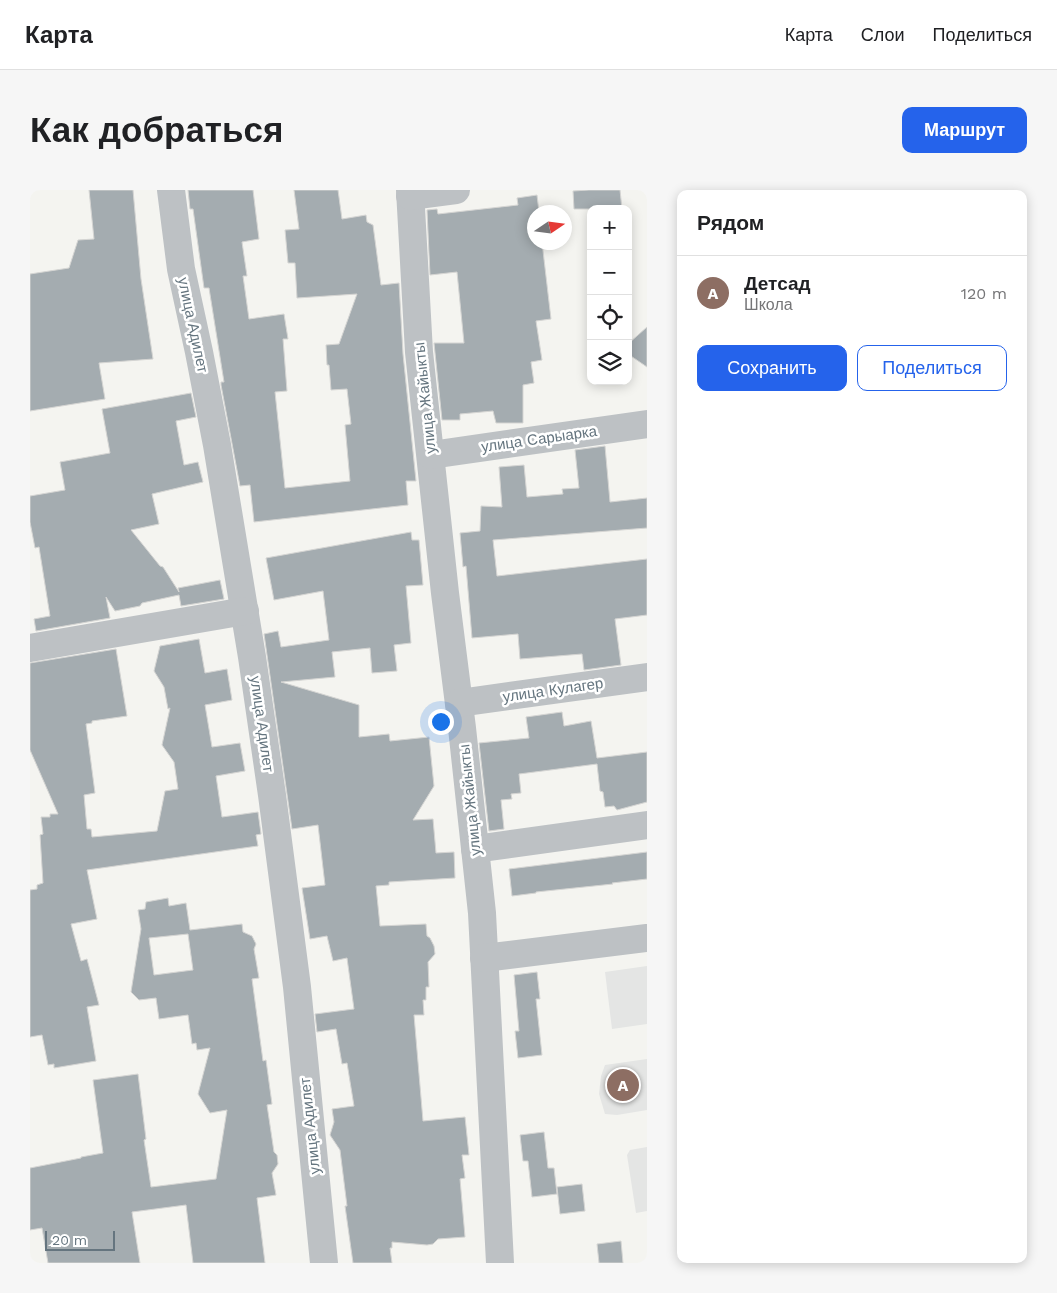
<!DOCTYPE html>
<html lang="ru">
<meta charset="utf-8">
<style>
:root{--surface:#fff;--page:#f6f6f6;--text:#202124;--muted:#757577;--line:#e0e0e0;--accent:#2563eb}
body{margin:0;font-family:"Work Sans",sans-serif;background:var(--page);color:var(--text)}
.controls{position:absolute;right:15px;top:15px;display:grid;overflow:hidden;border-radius:10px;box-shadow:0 2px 12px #0003}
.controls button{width:45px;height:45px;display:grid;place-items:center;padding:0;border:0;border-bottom:1px solid var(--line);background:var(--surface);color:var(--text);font:25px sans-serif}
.compass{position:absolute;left:497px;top:15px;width:45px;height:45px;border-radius:50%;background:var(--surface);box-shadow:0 2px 12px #0003;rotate:77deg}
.scale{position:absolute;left:15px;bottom:12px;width:70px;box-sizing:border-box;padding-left:5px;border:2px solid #65757f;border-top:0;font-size:14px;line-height:18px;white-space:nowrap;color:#65757f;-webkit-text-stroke:4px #fff;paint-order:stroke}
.you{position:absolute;left:410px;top:531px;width:18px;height:18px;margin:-12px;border:4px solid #fff;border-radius:50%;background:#1a73e8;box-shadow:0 0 0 8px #1a73e833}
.badge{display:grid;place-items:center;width:32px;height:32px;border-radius:50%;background:var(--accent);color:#fff;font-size:16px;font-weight:700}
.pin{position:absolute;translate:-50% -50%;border:2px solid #fff;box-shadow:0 1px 5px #0006}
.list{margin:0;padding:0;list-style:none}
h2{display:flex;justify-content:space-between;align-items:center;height:65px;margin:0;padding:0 20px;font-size:21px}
h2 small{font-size:16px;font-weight:400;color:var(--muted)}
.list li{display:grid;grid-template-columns:32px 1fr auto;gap:15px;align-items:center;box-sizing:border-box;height:75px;padding:0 20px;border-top:1px solid var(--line)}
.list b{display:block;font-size:19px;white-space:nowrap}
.list p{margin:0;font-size:16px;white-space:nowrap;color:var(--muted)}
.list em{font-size:16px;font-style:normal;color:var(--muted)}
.actions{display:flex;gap:10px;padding:15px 20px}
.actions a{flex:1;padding:11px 0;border:1px solid var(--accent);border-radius:10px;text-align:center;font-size:18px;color:var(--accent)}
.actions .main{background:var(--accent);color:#fff}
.icon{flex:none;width:28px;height:28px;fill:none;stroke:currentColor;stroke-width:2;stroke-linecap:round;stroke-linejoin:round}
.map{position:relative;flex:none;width:617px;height:1073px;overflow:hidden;border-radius:10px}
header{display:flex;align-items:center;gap:30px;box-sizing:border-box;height:70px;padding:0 25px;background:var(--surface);border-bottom:1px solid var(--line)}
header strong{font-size:24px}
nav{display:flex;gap:28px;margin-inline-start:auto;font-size:18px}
.intro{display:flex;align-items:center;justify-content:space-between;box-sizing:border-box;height:120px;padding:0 30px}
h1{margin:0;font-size:35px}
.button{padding:12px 22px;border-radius:10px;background:var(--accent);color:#fff;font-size:18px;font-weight:700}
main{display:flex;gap:30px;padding:0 30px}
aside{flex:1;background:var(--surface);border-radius:10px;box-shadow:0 2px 12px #0003}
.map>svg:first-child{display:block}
.built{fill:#e4e5e4}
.building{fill:#a4acb0;stroke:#d5d5d3;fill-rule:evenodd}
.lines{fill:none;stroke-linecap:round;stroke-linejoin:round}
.minor{stroke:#bdc1c4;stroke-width:28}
.labels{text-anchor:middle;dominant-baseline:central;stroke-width:5;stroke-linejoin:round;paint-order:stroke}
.street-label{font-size:15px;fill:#65757f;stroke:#fff}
</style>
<header>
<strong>Карта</strong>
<nav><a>Карта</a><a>Слои</a><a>Поделиться</a></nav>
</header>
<div class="intro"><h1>Как добраться</h1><a class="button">Маршрут</a></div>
<main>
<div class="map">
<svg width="617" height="1073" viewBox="0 0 617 1073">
<rect width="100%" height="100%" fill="#f4f4f0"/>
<g class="built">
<path d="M 617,776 L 617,834 L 582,839 L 575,782 Z"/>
<path d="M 617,869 L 617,920 L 587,925 L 575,924 L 569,904 L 571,886 L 575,875 Z"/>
<path d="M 617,957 L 617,1021 L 606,1023 L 597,965 L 600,960 Z"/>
</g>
<g class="building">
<path d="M 59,0 L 103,0 L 111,89 L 123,169 L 69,173 L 75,209 L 0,221 L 0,84 L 39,78 L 48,50 L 64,49 Z"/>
<path d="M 158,0 L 223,0 L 229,49 L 212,52 L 217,86 L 213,86 L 219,129 L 254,124 L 258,149 L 253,149 L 257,201 L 245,202 L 255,298 L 320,291 L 315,235 L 321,234 L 317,199 L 301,200 L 299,175 L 297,175 L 296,155 L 309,154 L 327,104 L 267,108 L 265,73 L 258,73 L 255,40 L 269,39 L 264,0 L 308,0 L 312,29 L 336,25 L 337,32 L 343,35 L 351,95 L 369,93 L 373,164 L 386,291 L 376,291 L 378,315 L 224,332 L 220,295 L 210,296 L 191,195 L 191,192 L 194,192 L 179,98 L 174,98 L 163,19 L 160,19 Z"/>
<path d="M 559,0 L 590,0 L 592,19 L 544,19 L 543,1 Z"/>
<path d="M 507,5 L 509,22 L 504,22 L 504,52 L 512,52 L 521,129 L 506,131 L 512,170 L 501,172 L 504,193 L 493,195 L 493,233 L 466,233 L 463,221 L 430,224 L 430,230 L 412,230 L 404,153 L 434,153 L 427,82 L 400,85 L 397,20 L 407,19 L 408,24 L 488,15 L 487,8 Z"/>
<path d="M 617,137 L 617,177 L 598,164 L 598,154 Z"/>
<path d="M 161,203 L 166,227 L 146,231 L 154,275 L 168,272 L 173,292 L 122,304 L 129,334 L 101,340 L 130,376 L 133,377 L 149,402 L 148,398 L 190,390 L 194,409 L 151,416 L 149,405 L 112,413 L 110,416 L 85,421 L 76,407 L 80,428 L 6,441 L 4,429 L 20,426 L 9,357 L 5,358 L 0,332 L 0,306 L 35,300 L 30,272 L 80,263 L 72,219 Z"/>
<path d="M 575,256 L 580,312 L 617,308 L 617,338 L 463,350 L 467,386 L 617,369 L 617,425 L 585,429 L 591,475 L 554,480 L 552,464 L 490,469 L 488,444 L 442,448 L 436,376 L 433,377 L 430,343 L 450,341 L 451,316 L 472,317 L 469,277 L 494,275 L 497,307 L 533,304 L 532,299 L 549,298 L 545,260 Z"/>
<path d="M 381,342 L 382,350 L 389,350 L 393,395 L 376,396 L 381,453 L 364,455 L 367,481 L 342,483 L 340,458 L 302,462 L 305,487 L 251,492 L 329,515 L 329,547 L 359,544 L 360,551 L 399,547 L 404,596 L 383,630 L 403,629 L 406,663 L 424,662 L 425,688 L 359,692 L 359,695 L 346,696 L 350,736 L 396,734 L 397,746 L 400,748 L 404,756 L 405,764 L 398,772 L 399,797 L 396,797 L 396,810 L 393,810 L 394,825 L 384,825 L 393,931 L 435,927 L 439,965 L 432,965 L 435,988 L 430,989 L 435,1047 L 408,1049 L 403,1054 L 397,1055 L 362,1052 L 362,1058 L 360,1058 L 362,1073 L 323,1073 L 315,1016 L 317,1016 L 310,960 L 300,945 L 304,932 L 302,919 L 324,916 L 317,873 L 312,874 L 306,839 L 287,842 L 285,824 L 324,819 L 317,768 L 303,771 L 297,746 L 280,749 L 272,698 L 295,695 L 288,635 L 262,639 L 234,444 L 248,441 L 251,457 L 299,450 L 293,401 L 244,410 L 236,368 Z"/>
<path d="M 169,449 L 175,483 L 197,479 L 202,510 L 175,515 L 182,557 L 210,553 L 215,581 L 186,586 L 192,627 L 228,622 L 231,644 L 226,645 L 228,656 L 57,680 L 67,729 L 41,734 L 51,771 L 57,769 L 69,815 L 57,817 L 66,871 L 24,878 L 24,874 L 18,875 L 12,845 L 0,847 L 0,700 L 7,699 L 7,695 L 13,693 L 10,645 L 13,644 L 11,627 L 20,627 L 20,624 L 28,624 L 0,560 L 0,473 L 86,459 L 97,526 L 62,531 L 62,533 L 56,534 L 65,603 L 54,605 L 57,639 L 61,639 L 62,647 L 127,641 L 135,601 L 148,599 L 144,572 L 132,555 L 140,518 L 138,519 L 134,497 L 124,481 L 130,456 Z"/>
<path d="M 532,522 L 534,536 L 561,531 L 567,568 L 617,562 L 617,612 L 587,620 L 584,616 L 575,617 L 573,602 L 570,601 L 567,574 L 489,584 L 491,603 L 481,604 L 482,609 L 471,610 L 474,639 L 459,641 L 449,553 L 499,548 L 496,527 Z"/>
<path d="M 617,662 L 617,689 L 582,693 L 583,694 L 506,702 L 506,703 L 482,706 L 479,679 Z"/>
<path d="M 138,708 L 139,716 L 156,713 L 160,740 L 212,734 L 213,742 L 222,746 L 226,754 L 224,759 L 229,788 L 222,789 L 233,871 L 236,870 L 242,914 L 237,915 L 244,962 L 247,965 L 248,974 L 242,983 L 246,1005 L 227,1008 L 235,1073 L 163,1073 L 156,1015 L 102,1022 L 110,1073 L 18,1073 L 12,1038 L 0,1040 L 0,978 L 51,968 L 51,967 L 73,963 L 63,890 L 108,884 L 116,949 L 114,950 L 121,997 L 186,989 L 197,920 L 180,923 L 168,904 L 180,858 L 167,860 L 166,853 L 162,854 L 158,825 L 129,829 L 126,808 L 109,810 L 101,802 L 111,739 L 108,720 L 115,719 L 116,712 ZM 158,744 L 163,780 L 124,785 L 119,748 Z"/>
<path d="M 507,782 L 510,809 L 506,809 L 512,865 L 488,868 L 485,841 L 489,841 L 484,785 Z"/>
<path d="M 514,942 L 518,978 L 524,978 L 527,1004 L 502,1007 L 498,971 L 493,971 L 490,945 Z"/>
<path d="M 552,994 L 555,1021 L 530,1024 L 527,997 Z"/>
<path d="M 591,1051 L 593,1073 L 569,1073 L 567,1054 Z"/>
</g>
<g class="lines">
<g class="minor">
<path d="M 141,0 L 151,79 L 169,162 L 187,255 L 222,467 L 242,605 L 267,797 L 294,1073"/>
<path d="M 380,0 L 389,162 L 415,403 L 432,538 L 452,723 L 470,1073"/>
<path d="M 380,6 L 426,0"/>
<path d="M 401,265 L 617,234"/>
<path d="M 0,458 L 215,421"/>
<path d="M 429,513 L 617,487"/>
<path d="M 445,659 L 617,635"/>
<path d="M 454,768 L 617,748"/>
</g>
</g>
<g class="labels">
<g class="street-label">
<text transform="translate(163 135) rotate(78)">улица Адилет</text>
<text transform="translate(395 208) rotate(-96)">улица Жайыкты</text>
<text transform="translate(509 249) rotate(-8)">улица Сарыарка</text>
<text transform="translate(523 500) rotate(-8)">улица Кулагер</text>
<text transform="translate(232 534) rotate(82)">улица Адилет</text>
<text transform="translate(440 610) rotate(-96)">улица Жайыкты</text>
<text transform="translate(280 936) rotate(-96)">улица Адилет</text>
</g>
</g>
</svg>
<div class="controls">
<button>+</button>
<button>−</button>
<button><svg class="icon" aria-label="locate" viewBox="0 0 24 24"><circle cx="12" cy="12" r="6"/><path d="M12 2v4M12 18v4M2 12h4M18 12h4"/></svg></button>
<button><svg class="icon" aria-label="layers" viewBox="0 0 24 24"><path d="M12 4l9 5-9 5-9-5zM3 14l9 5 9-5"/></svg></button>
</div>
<svg class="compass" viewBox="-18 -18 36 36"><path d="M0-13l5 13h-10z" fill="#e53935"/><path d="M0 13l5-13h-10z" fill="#757577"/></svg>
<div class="scale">20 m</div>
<div class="you"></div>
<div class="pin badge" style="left:593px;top:895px;background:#8d6e63">A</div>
</div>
<aside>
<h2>Рядом<small></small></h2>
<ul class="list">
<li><span class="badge" style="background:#8d6e63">A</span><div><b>Детсад</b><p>Школа</p></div><em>120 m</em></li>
</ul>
<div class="actions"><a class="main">Сохранить</a><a>Поделиться</a></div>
</aside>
</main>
